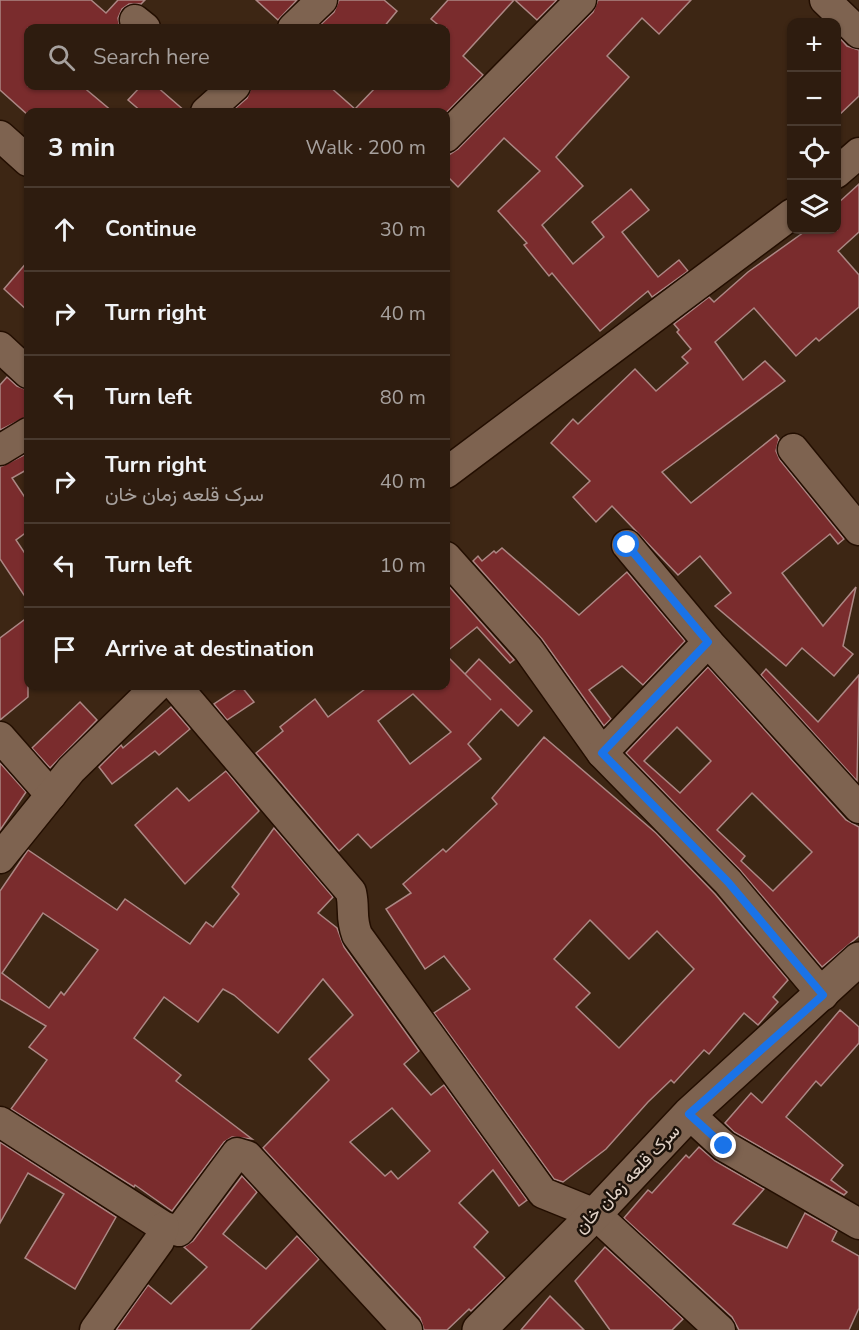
<!DOCTYPE html>
<meta charset="utf-8">
<style>
:root{--surface:#2e1c0f;--page:#362518;--text:#f1f3f6;--muted:#a7a19e;--line:#493a2f}
body{margin:0;font-family:"Nunito Sans",Vazirmatn,sans-serif;background:var(--page);color:var(--text)}
.controls{position:absolute;right:18px;top:18px;display:grid;overflow:hidden;border-radius:12px;box-shadow:0 2px 4px #0004}
.controls button{width:54px;height:54px;display:grid;place-items:center;padding:0;border:0;border-bottom:2px solid var(--line);background:var(--surface);color:var(--text);font:30px sans-serif}
.stop{position:absolute;width:18px;height:18px;margin:-14px;border:4px solid #1a73e8;border-radius:50%;background:#fff}
.stop.end{background:#1a73e8;border-color:#fff;box-shadow:0 2px 6px #0008}
.list{margin:0;padding:0;list-style:none}
h2{display:flex;justify-content:space-between;align-items:center;height:78px;margin:0;padding:0 24px;font-size:26px}
h2 small{font-size:20px;font-weight:400;color:var(--muted)}
.list li{display:grid;grid-template-columns:39px 1fr auto;gap:18px;align-items:center;box-sizing:border-box;height:84px;padding:0 24px;border-top:2px solid var(--line)}
.list b{display:block;font-size:22px;white-space:nowrap}
.list p{margin:0;font-size:20px;white-space:nowrap;color:var(--muted)}
.list em{font-size:20px;font-style:normal;color:var(--muted)}
.icon{flex:none;width:33px;height:33px;fill:none;stroke:currentColor;stroke-width:2;stroke-linecap:round;stroke-linejoin:round}
.map{position:relative;flex:none;width:859px;height:1330px;overflow:hidden}
.search{position:absolute;background:var(--surface);box-shadow:0 2px 4px #0004;left:24px;top:24px;width:426px;height:66px;display:flex;align-items:center;gap:15px;box-sizing:border-box;padding:0 21px;border-radius:12px;color:var(--muted);font-size:22px}
.panel{position:absolute;background:var(--surface);box-shadow:0 2px 4px #0004;left:24px;top:108px;width:426px;height:582px;border-radius:12px}
.map>svg:first-child{display:block}
.building{fill:#7a2c2d;stroke:#ac8784;stroke-width:1.5;fill-rule:evenodd}
.lines{fill:none;stroke-linecap:round;stroke-linejoin:round}
.minor-casing{stroke:#230e00;stroke-width:33}
.tertiary-casing{stroke:#230e00;stroke-width:36}
.minor{stroke:#7e6350;stroke-width:30}
.tertiary{stroke:#7e6350;stroke-width:33}
.route{stroke:#1a73e8;stroke-width:8}
.labels{text-anchor:middle;dominant-baseline:central;stroke-width:5;stroke-linejoin:round;paint-order:stroke}
.street-label{font-size:18px;fill:#e1d2c7;stroke:#1c120a}
</style>
<div class="map">
<svg width="859" height="1330" viewBox="0 0 859 1330">
<rect width="100%" height="100%" fill="#3d2614"/>
<g class="building">
<path d="M 0,0 L 91,0 L 106,13 L 118,0 L 145,0 L 141,4 L 129,4 L 122,9 L 118,18 L 120,28 L 28,28 L 28,86 L 82,86 L 113,112 L 28,112 L 28,115 L 0,90 Z"/>
<path d="M 256,0 L 297,0 L 278,20 Z"/>
<path d="M 339,0 L 384,0 L 397,11 L 383,28 L 317,28 L 334,12 Z"/>
<path d="M 448,0 L 514,0 L 463,56 L 483,75 L 446,113 L 231,112 L 247,98 L 252,86 L 329,86 L 355,109 L 377,86 L 446,86 L 446,28 L 442,28 L 431,19 Z"/>
<path d="M 515,0 L 557,0 L 537,20 Z"/>
<path d="M 598,0 L 691,0 L 659,34 L 642,18 L 607,56 L 629,77 L 556,157 L 583,186 L 542,225 L 573,264 L 604,237 L 592,222 L 631,189 L 649,210 L 622,232 L 658,277 L 679,260 L 688,271 L 652,297 L 648,291 L 600,331 L 552,273 L 549,276 L 524,245 L 527,243 L 498,211 L 540,171 L 504,138 L 458,187 L 446,175 L 446,157 L 458,149 L 593,12 Z"/>
<path d="M 837,35 L 847,46 L 859,50 L 859,96 L 837,117 Z"/>
<path d="M 141,86 L 156,86 L 186,112 L 142,112 L 128,100 Z"/>
<path d="M 859,184 L 859,232 L 838,251 L 859,275 L 859,307 L 819,341 L 816,338 L 796,356 L 754,308 L 715,342 L 743,380 L 765,361 L 785,381 L 662,472 L 691,503 L 776,435 L 779,439 L 776,451 L 780,460 L 844,539 L 838,544 L 830,534 L 782,573 L 823,626 L 856,587 L 843,646 L 853,654 L 834,676 L 802,648 L 786,666 L 715,606 L 731,593 L 700,556 L 678,575 L 612,506 L 596,522 L 573,497 L 590,481 L 551,443 L 573,419 L 578,424 L 635,369 L 656,391 L 688,363 L 682,357 L 691,349 L 677,332 L 679,330 L 674,324 L 709,297 L 714,302 L 748,272 L 807,230 L 837,230 L 837,204 Z"/>
<path d="M 28,261 L 28,311 L 4,289 Z"/>
<path d="M 7,377 L 17,386 L 28,390 L 28,416 L 0,430 L 0,385 Z"/>
<path d="M 28,453 L 28,469 L 12,478 L 28,502 L 28,531 L 16,540 L 28,558 L 28,601 L 0,559 L 0,467 Z"/>
<path d="M 502,548 L 579,615 L 627,572 L 685,641 L 643,685 L 622,666 L 589,690 L 611,719 L 604,726 L 542,639 L 473,561 L 478,556 L 482,561 L 494,551 L 496,553 Z"/>
<path d="M 446,583 L 514,660 L 510,663 L 477,627 L 446,652 Z"/>
<path d="M 28,617 L 28,697 L 0,720 L 0,638 Z"/>
<path d="M 446,655 L 491,700 L 465,674 L 479,659 L 532,711 L 518,726 L 501,709 L 468,744 L 481,759 L 371,848 L 358,834 L 339,851 L 256,753 L 283,731 L 280,727 L 315,699 L 328,717 L 369,686 L 446,686 ZM 413,694 L 451,732 L 410,764 L 378,721 Z"/>
<path d="M 708,667 L 846,820 L 859,827 L 859,936 L 822,967 L 740,870 L 626,753 ZM 677,727 L 711,761 L 680,793 L 644,761 ZM 752,793 L 812,852 L 773,891 L 741,861 L 745,856 L 717,830 Z"/>
<path d="M 766,669 L 818,722 L 859,675 L 857,781 L 761,675 Z"/>
<path d="M 241,686 L 254,702 L 227,720 L 214,704 Z"/>
<path d="M 80,702 L 97,720 L 50,768 L 32,748 Z"/>
<path d="M 171,707 L 190,729 L 159,755 L 155,751 L 112,784 L 99,767 L 121,745 L 123,748 Z"/>
<path d="M 544,737 L 656,833 L 715,894 L 788,980 L 773,997 L 778,1002 L 758,1025 L 744,1013 L 709,1054 L 704,1050 L 674,1083 L 671,1080 L 648,1102 L 606,1149 L 563,1182 L 554,1179 L 434,1013 L 470,989 L 444,956 L 425,969 L 386,909 L 411,893 L 403,884 L 443,849 L 446,852 L 497,804 L 492,798 ZM 590,920 L 629,959 L 657,931 L 694,969 L 619,1048 L 576,1007 L 590,993 L 554,959 Z"/>
<path d="M 0,763 L 26,792 L 0,830 Z"/>
<path d="M 226,771 L 259,811 L 185,884 L 135,825 L 177,788 L 189,801 Z"/>
<path d="M 274,828 L 333,897 L 318,913 L 337,928 L 344,947 L 419,1051 L 404,1064 L 431,1095 L 444,1085 L 527,1200 L 519,1206 L 493,1170 L 459,1203 L 488,1232 L 474,1247 L 505,1278 L 471,1311 L 469,1309 L 447,1330 L 424,1330 L 420,1318 L 263,1148 L 329,1080 L 309,1059 L 353,1015 L 323,979 L 278,1033 L 234,995 L 223,989 L 198,1022 L 164,997 L 134,1038 L 181,1075 L 176,1081 L 252,1139 L 232,1137 L 224,1142 L 172,1211 L 135,1185 L 134,1187 L 11,1109 L 47,1060 L 29,1047 L 46,1026 L 0,999 L 0,891 L 28,850 L 117,910 L 125,899 L 190,944 L 206,922 L 213,927 L 239,894 L 232,887 ZM 43,913 L 98,950 L 64,995 L 61,992 L 49,1008 L 2,973 ZM 392,1108 L 430,1151 L 398,1179 L 391,1171 L 385,1176 L 350,1142 Z"/>
<path d="M 840,1010 L 859,1027 L 859,1043 L 821,1086 L 816,1081 L 786,1117 L 843,1165 L 831,1180 L 847,1192 L 844,1195 L 734,1132 L 725,1123 L 751,1093 L 762,1103 Z"/>
<path d="M 0,1142 L 116,1217 L 75,1289 L 25,1258 L 64,1194 L 28,1173 L 0,1223 Z"/>
<path d="M 699,1147 L 715,1161 L 764,1189 L 733,1224 L 787,1248 L 805,1213 L 837,1231 L 832,1241 L 859,1256 L 859,1308 L 849,1330 L 739,1330 L 732,1317 L 624,1218 L 648,1190 L 652,1193 L 686,1155 L 689,1158 Z"/>
<path d="M 242,1176 L 257,1192 L 223,1234 L 266,1269 L 297,1236 L 319,1259 L 250,1330 L 116,1330 L 148,1285 L 171,1304 L 207,1267 L 184,1247 L 193,1241 Z"/>
<path d="M 605,1247 L 683,1319 L 672,1330 L 610,1330 L 575,1281 Z"/>
<path d="M 550,1296 L 584,1330 L 521,1330 Z"/>
</g>
<g class="lines">
<g class="minor-casing">
<g id="minor">
<path d="M 825,0 L 859,33"/>
<path d="M 135,20 L 145,28"/>
<path d="M 293,28 L 322,0"/>
<path d="M 206,112 L 235,86"/>
<path d="M 0,136 L 28,161"/>
<path d="M 446,137 L 581,0"/>
<path d="M 836,173 L 859,153"/>
<path d="M 0,347 L 28,373"/>
<path d="M 793,449 L 859,530"/>
<path d="M 0,450 L 28,433"/>
<path d="M 446,473 L 792,214"/>
<path d="M 627,545 L 708,642 L 859,808"/>
<path d="M 446,557 L 528,649 L 602,753 L 728,882 L 823,995"/>
<path d="M 176,686 L 351,892 C 355,910 350,916 357,935 L 543,1193 L 595,1214 L 720,1330"/>
<path d="M 0,737 L 51,795"/>
<path d="M 602,753 L 708,642"/>
<path d="M 0,858 L 71,770 L 157,686"/>
<path d="M 689,1114 L 724,1146 L 859,1224"/>
<path d="M 0,1122 L 164,1227 L 179,1231 L 237,1153 L 247,1156 L 407,1330"/>
<path d="M 95,1330 L 159,1241 L 164,1227"/>
</g>
</g>
<g class="tertiary-casing">
<path id="tertiary" d="M 479,1330 L 595,1214 L 689,1114 L 859,959"/>
</g>
<use href="#minor" class="minor"/>
<use href="#tertiary" class="tertiary"/>
</g>
<g class="lines">
<path class="route" d="M 627,545 L 708,642 L 602,753 L 728,882 L 823,995 L 689,1114 L 724,1146"/>
</g>
<g class="labels">
<g class="street-label">
<text transform="translate(627 1179) rotate(-46)">سرک قلعه زمان خان</text>
</g>
</g>
</svg>
<div class="controls">
<button>+</button>
<button>−</button>
<button><svg class="icon" aria-label="locate" viewBox="0 0 24 24"><circle cx="12" cy="12" r="6"/><path d="M12 2v4M12 18v4M2 12h4M18 12h4"/></svg></button>
<button><svg class="icon" aria-label="layers" viewBox="0 0 24 24"><path d="M12 4l9 5-9 5-9-5zM3 14l9 5 9-5"/></svg></button>
</div>
<div class="stop" style="left:627px;top:545px"></div>
<div class="stop end" style="left:724px;top:1146px"></div>
<div class="search"><svg class="icon" aria-label="search" viewBox="0 0 24 24"><circle cx="10" cy="10" r="6"/><path d="M15 15l6 6"/></svg>Search here</div>
<section class="panel">
<h2>3 min<small>Walk · 200 m</small></h2>
<ul class="list">
<li><svg class="icon" aria-label="ahead" viewBox="0 0 24 24"><path d="M12 20V5M6 11l6-6 6 6"/></svg><div><b>Continue</b></div><em>30 m</em></li>
<li><svg class="icon" aria-label="right" viewBox="0 0 24 24"><path d="M7 20v-9h11M14 6l5 5-5 5"/></svg><div><b>Turn right</b></div><em>40 m</em></li>
<li><svg class="icon" aria-label="left" viewBox="0 0 24 24"><path d="M17 20v-9H6M10 6l-5 5 5 5"/></svg><div><b>Turn left</b></div><em>80 m</em></li>
<li><svg class="icon" aria-label="right" viewBox="0 0 24 24"><path d="M7 20v-9h11M14 6l5 5-5 5"/></svg><div><b>Turn right</b><p>سرک قلعه زمان خان</p></div><em>40 m</em></li>
<li><svg class="icon" aria-label="left" viewBox="0 0 24 24"><path d="M17 20v-9H6M10 6l-5 5 5 5"/></svg><div><b>Turn left</b></div><em>10 m</em></li>
<li><svg class="icon" aria-label="arrive" viewBox="0 0 24 24"><path d="M6 21V4h12l-3 4 3 4H6"/></svg><div><b>Arrive at destination</b></div></li>
</ul>
</section>
</div>
